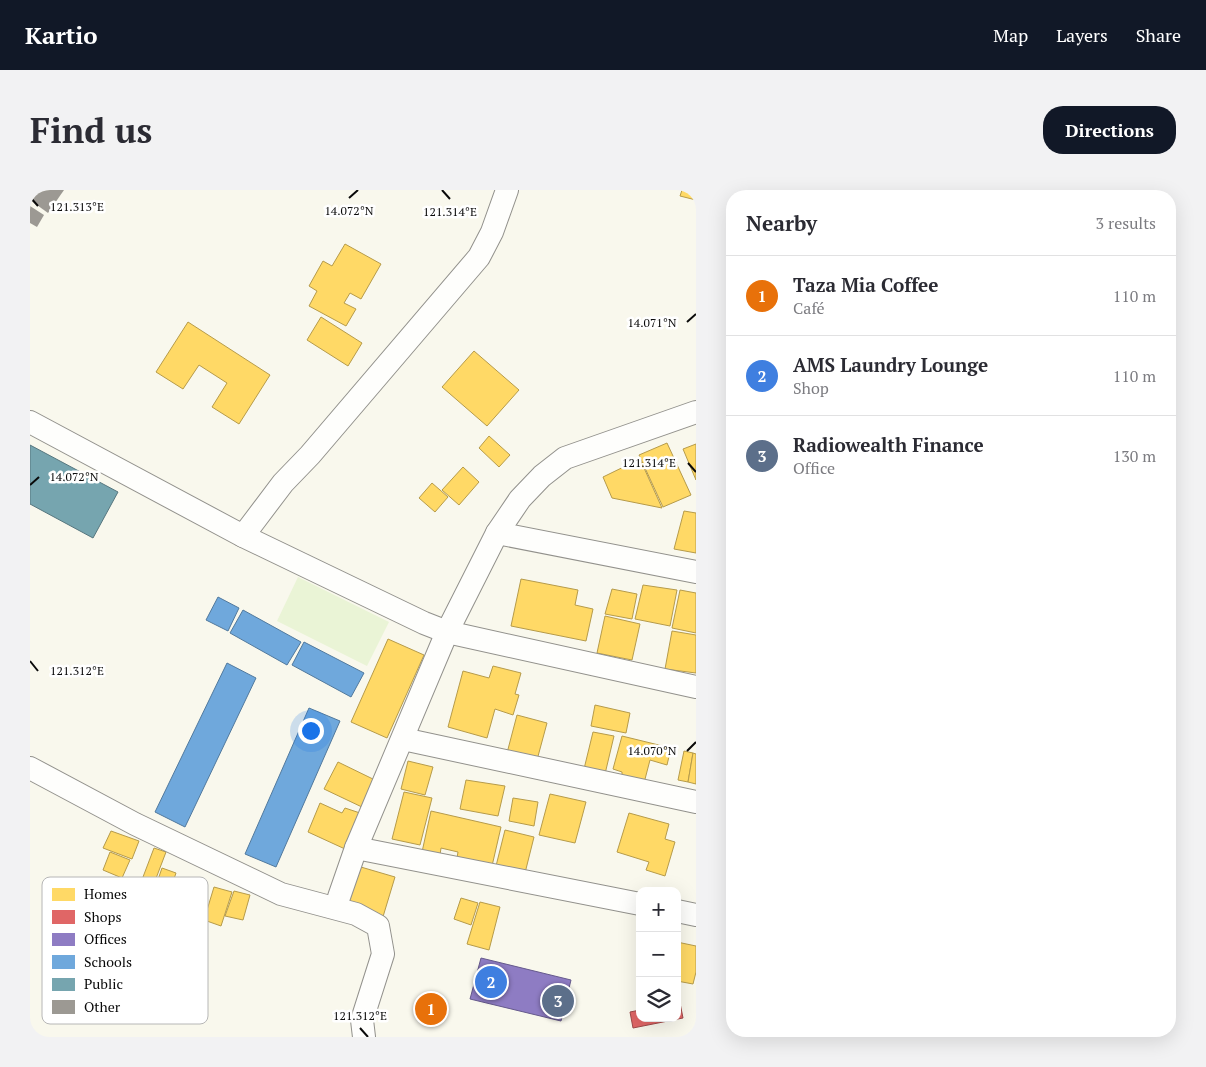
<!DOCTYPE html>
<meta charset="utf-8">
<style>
:root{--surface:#fff;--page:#f2f2f3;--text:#2b2b33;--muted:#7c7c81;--line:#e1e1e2;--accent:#111827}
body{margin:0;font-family:"PT Serif",serif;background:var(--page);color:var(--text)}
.controls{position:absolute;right:15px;bottom:15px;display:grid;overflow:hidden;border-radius:10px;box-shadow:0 5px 20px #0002}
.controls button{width:45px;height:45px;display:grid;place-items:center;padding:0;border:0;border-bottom:1px solid var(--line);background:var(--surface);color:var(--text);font:25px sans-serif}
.you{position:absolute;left:280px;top:540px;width:18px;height:18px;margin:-12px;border:4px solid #fff;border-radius:50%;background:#1a73e8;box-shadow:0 0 0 8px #1a73e833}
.badge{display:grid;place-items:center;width:32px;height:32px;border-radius:50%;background:var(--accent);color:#fff;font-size:16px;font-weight:700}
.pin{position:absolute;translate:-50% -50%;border:2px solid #fff;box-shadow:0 1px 5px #0006}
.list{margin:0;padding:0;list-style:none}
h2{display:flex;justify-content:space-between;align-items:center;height:65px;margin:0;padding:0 20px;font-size:21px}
h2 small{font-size:16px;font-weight:400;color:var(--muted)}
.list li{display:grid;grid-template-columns:32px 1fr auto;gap:15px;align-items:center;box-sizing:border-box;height:80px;padding:0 20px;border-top:1px solid var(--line)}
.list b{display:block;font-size:19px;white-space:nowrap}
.list p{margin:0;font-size:16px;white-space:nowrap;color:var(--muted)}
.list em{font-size:16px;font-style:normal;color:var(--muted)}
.icon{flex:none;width:28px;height:28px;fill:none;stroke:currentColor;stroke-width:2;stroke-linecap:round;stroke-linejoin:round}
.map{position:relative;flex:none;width:666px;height:847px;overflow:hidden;border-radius:20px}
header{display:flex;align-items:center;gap:30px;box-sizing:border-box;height:70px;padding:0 25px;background:var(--accent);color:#fff}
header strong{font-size:24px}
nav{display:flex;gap:28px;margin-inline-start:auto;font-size:18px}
.intro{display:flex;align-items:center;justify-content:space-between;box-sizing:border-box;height:120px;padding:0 30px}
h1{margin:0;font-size:35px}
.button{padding:12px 22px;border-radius:20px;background:var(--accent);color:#fff;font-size:18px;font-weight:700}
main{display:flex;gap:30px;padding:0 30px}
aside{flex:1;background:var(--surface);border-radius:20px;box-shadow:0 5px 20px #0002}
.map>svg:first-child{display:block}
.pitch{fill:#eaf4d6}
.homes{fill:#ffd966;stroke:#b69b4a}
.shops{fill:#e06666;stroke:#a04a4a}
.offices{fill:#8e7cc3;stroke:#665a8c}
.schools{fill:#6fa8dc;stroke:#51799d}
.public{fill:#76a5af;stroke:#56767e}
.building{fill:#9c9993}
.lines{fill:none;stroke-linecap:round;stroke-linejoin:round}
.minor-casing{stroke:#92918c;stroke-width:24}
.minor{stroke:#fefefc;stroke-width:22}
.ticks{fill:none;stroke:#0a0a0a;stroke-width:2}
.key{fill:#fff;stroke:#b6b6b6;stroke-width:1}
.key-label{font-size:14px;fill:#0a0a0a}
.ticks-label{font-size:12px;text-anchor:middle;fill:#0a0a0a;stroke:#fff;stroke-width:5;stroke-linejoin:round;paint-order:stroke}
</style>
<header>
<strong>Kartio</strong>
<nav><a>Map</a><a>Layers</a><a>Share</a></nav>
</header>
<div class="intro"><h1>Find us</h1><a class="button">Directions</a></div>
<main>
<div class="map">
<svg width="666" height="847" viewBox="0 0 666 847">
<rect width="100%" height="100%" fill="#f9f8ed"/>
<path class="pitch" d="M 268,387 L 359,432 L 337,476 L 247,431 Z"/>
<g class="homes">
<path d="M 652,0 L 666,0 L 666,10 L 650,6 Z"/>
<path d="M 315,54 L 351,74 L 331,109 L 320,103 L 314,113 L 326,119 L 316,136 L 279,116 L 287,101 L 279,96 L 293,71 L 302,76 Z"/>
<path d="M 291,127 L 332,153 L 318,176 L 277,150 Z"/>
<path d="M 158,132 L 240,185 L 209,234 L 182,217 L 197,193 L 169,175 L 153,199 L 126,182 Z"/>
<path d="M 444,161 L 489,200 L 457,236 L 412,197 Z"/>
<path d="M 459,246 L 480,265 L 469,277 L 449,258 Z"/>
<path d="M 637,253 L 661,305 L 633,317 L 609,265 Z"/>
<path d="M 666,254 L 666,290 L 653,259 Z"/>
<path d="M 610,269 L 632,318 L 582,308 L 573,287 Z"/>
<path d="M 433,277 L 449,292 L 429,315 L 412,300 Z"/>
<path d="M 402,293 L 418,307 L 405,322 L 389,308 Z"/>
<path d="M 654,321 L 666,323 L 666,363 L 644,359 Z"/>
<path d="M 491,389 L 548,400 L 545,415 L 563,419 L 556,451 L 481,436 Z"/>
<path d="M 613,395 L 647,400 L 640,436 L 605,429 Z"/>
<path d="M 582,399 L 607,404 L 602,429 L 575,424 Z"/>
<path d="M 650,400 L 666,403 L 666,443 L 642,438 Z"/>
<path d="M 575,426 L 610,434 L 602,470 L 567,463 Z"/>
<path d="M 642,441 L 666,445 L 666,483 L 635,479 Z"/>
<path d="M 358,449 L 394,465 L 357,548 L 321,532 Z"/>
<path d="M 463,476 L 491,483 L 485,504 L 489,505 L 483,525 L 465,519 L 457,548 L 418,537 L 433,481 L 459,488 Z"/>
<path d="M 565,515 L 600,523 L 596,543 L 561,536 Z"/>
<path d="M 487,525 L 517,533 L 507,570 L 477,563 Z"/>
<path d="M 563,542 L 584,546 L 575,584 L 554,579 Z"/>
<path d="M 592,546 L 641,558 L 637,575 L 620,570 L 614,593 L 592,585 L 592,582 L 583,579 Z"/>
<path d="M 654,561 L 663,563 L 658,592 L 648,590 Z"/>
<path d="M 663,563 L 666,564 L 666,594 L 658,592 Z"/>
<path d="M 378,571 L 403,577 L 395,605 L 371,599 Z"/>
<path d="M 308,572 L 347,591 L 334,618 L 294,599 Z"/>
<path d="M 436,590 L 475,596 L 468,626 L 430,619 Z"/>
<path d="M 374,602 L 402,608 L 390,655 L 362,649 Z"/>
<path d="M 520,604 L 556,612 L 545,653 L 509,645 Z"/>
<path d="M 483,608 L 508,612 L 504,636 L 479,631 Z"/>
<path d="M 290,613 L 312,623 L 315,618 L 330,623 L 315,659 L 278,642 Z"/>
<path d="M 401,621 L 471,637 L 462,676 L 427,668 L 428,662 L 411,658 L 410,665 L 392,662 Z"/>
<path d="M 599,623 L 639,634 L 635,649 L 645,652 L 635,686 L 616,680 L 619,672 L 587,662 Z"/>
<path d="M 475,640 L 504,647 L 495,683 L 466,676 Z"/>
<path d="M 81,641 L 109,651 L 102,669 L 73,658 Z"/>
<path d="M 124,658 L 136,662 L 125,691 L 113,687 Z"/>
<path d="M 80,662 L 100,670 L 92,688 L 73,680 Z"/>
<path d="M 324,675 L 365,687 L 352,730 L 310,717 Z"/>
<path d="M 132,678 L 146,683 L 137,709 L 123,704 Z"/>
<path d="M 184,697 L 202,702 L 191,736 L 174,730 Z"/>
<path d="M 204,701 L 220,705 L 213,730 L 195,726 Z"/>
<path d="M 431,708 L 448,713 L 441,735 L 424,729 Z"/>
<path d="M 450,712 L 470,717 L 459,760 L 437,754 Z"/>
<path d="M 647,752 L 666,756 L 666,782 L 663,794 L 647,791 Z"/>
</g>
<path class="shops" d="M 647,813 L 650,813 L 653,828 L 603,838 L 600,822 L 610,820 L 610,828 L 647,828 Z"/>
<path class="offices" d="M 451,768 L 541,790 L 531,831 L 440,809 Z"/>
<g class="schools">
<path d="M 188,407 L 209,418 L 198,441 L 176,430 Z"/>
<path d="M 213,420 L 271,452 L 257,475 L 200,443 Z"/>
<path d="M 274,452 L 334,483 L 321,507 L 262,475 Z"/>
<path d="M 197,473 L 226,488 L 155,637 L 125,622 Z"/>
<path d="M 279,518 L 310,531 L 246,677 L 215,664 Z"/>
</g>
<path class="public" d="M 0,255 L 88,302 L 63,348 L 0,314 Z"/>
<g class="building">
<path d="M 0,0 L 34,0 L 18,23 L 0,10 Z"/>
<path d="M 0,16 L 14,25 L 7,37 L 0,33 Z"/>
</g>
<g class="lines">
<g class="minor-casing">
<g id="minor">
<path d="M 0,232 L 213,346 L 394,433 L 417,442 L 666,497"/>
<path d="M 467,343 L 666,382"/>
<path d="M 213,346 L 253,293 L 280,265 L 449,67 L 462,42 L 477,0"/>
<path d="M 373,549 L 666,612"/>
<path d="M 0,578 L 105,634 L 251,704 L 326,724 L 348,736 L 353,764 L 332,830 L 334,847"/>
<path d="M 326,658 L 610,714"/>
<path d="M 309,707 L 326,658 L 417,442 L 467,343 L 490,309 L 512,286 L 535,268 L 666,222"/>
<path d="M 647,721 L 666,725"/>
</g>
</g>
<use href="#minor" class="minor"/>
</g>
<path class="ticks" d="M 412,0 L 420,9M 0,7 L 8,16M 319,8 L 328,0M 657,132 L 666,124M 658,273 L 666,282M 0,295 L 9,287M 0,471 L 8,481M 657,561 L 666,552M 330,838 L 338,847"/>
<rect x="12" y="687" width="166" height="147" rx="8" class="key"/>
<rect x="22" y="698" width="23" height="13" fill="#ffd966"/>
<rect x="22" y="720" width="23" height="14" fill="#e06666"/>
<rect x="22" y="743" width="23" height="13" fill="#8e7cc3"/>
<rect x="22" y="765" width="23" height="14" fill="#6fa8dc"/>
<rect x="22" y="788" width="23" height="13" fill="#76a5af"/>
<rect x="22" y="810" width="23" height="14" fill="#9c9993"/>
<g class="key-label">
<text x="54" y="709">Homes</text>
<text x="54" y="732">Shops</text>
<text x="54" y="754">Offices</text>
<text x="54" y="777">Schools</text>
<text x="54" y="799">Public</text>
<text x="54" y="822">Other</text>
</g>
<g class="ticks-label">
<text x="47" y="21">121.313°E</text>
<text x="319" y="25">14.072°N</text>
<text x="420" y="26">121.314°E</text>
<text x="622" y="137">14.071°N</text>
<text x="619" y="277">121.314°E</text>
<text x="44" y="291">14.072°N</text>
<text x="47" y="485">121.312°E</text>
<text x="622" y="565">14.070°N</text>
<text x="330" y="830">121.312°E</text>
</g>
</svg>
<div class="controls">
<button>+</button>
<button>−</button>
<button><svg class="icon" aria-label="layers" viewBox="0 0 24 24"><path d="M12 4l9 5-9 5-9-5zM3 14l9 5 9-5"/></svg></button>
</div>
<div class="you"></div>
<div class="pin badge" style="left:401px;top:819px;background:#e8710a">1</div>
<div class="pin badge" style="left:461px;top:792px;background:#3f7fe0">2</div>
<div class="pin badge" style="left:528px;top:811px;background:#5c6f8a">3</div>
</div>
<aside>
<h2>Nearby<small>3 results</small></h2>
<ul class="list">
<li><span class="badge" style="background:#e8710a">1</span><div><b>Taza Mia Coffee</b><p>Café</p></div><em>110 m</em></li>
<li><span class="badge" style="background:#3f7fe0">2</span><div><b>AMS Laundry Lounge</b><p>Shop</p></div><em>110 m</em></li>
<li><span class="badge" style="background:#5c6f8a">3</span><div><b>Radiowealth Finance</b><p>Office</p></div><em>130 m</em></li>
</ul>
</aside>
</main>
